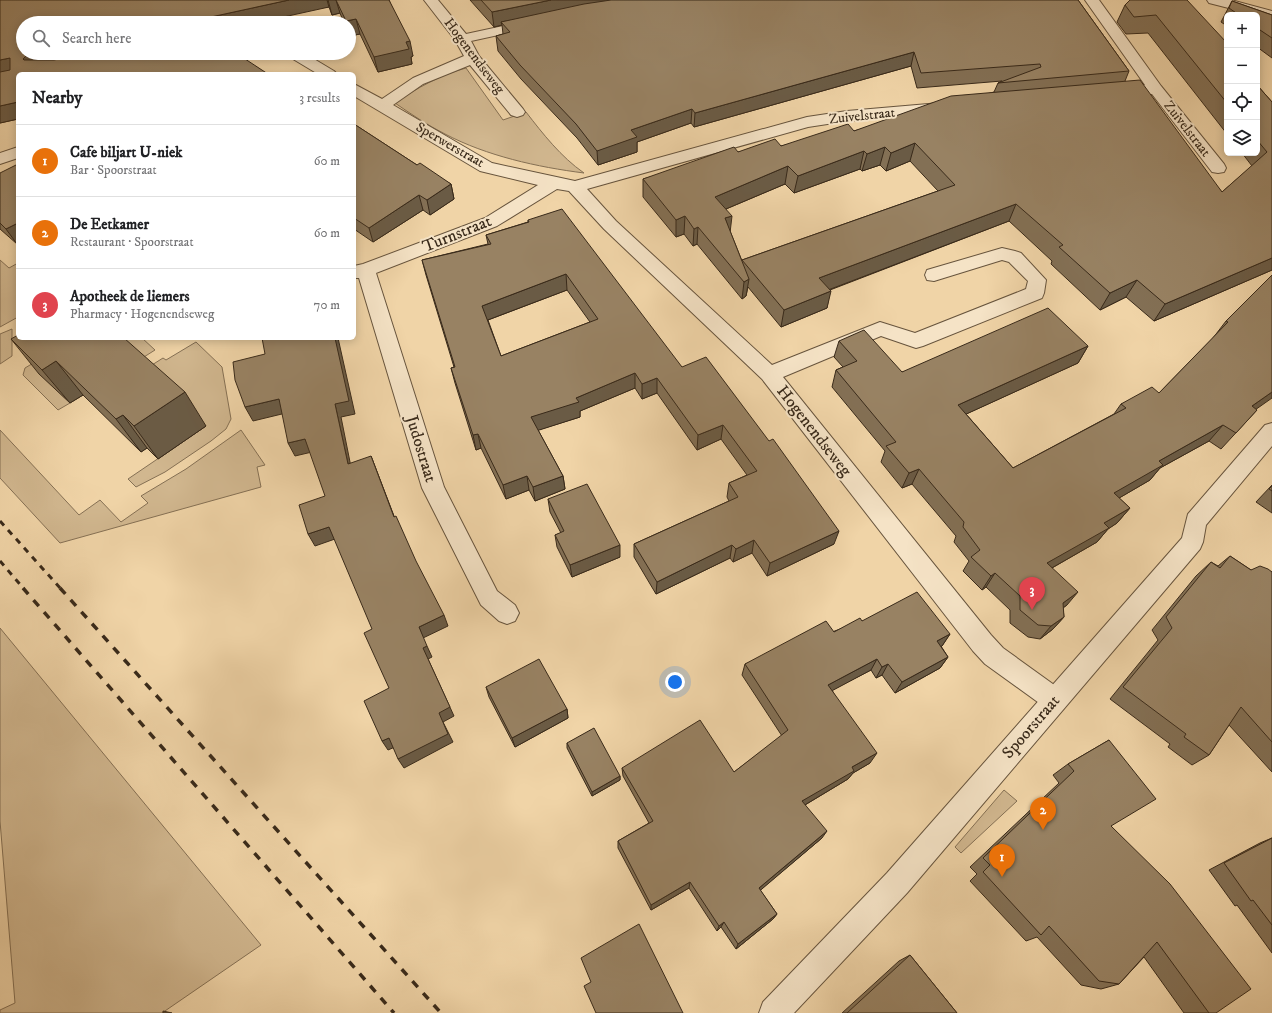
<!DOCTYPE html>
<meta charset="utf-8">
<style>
:root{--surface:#fff;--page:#f2f2f2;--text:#202124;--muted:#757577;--line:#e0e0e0;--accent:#111827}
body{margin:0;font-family:"IM FELL DW Pica",serif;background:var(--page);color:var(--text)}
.controls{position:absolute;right:12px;top:12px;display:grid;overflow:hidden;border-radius:6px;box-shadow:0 2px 10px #0003}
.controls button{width:36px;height:36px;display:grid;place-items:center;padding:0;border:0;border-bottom:1px solid var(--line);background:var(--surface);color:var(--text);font:20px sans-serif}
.you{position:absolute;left:675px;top:682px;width:14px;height:14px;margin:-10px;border:3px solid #fff;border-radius:50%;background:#1a73e8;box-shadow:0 0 0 6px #1a73e833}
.badge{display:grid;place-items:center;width:26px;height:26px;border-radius:50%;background:var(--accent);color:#fff;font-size:13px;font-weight:700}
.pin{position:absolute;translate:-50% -33px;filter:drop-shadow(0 1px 2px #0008)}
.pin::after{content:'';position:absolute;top:21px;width:14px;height:12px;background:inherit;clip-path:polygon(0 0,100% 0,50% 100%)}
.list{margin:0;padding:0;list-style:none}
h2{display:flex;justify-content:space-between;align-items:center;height:52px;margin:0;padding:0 16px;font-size:17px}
h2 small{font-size:13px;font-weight:400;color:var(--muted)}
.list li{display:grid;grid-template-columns:26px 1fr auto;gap:12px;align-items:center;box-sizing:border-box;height:72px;padding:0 16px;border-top:1px solid var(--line)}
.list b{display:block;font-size:15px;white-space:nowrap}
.list p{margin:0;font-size:13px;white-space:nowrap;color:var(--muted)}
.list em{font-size:13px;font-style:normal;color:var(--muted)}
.icon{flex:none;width:22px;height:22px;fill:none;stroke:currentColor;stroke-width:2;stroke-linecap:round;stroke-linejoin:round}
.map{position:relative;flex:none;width:1272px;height:1013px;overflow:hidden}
.search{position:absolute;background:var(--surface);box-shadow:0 2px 10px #0003;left:16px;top:16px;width:340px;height:44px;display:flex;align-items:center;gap:10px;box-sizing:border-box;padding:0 14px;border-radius:22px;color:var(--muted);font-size:15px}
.panel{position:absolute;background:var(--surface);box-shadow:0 2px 10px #0003;left:16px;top:72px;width:340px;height:268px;border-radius:6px}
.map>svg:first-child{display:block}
.green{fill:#d1b78f;stroke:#857054}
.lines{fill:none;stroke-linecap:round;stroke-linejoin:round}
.minor-casing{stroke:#67543d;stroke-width:2}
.tertiary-casing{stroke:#67543d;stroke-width:2}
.minor{fill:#f5e3c6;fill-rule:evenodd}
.tertiary{fill:#f5e3c6;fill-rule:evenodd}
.rail-far1{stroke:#392a1a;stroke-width:3;stroke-dasharray:6 6;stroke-linecap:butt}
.rail{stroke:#392a1a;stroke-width:3.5;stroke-dasharray:8 8;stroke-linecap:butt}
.wall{fill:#837055;stroke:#392a1a;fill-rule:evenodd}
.shaded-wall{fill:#6a5b45;stroke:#392a1a}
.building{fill:#988263;stroke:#392a1a;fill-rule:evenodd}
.labels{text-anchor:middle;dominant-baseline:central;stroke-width:4;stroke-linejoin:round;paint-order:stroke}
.far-street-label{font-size:14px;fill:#392a1a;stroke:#f5e3c6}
.street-label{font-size:17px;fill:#392a1a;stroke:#f5e3c6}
</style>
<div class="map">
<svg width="1272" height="1013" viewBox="0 0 1272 1013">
<rect width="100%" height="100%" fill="#f0d4a7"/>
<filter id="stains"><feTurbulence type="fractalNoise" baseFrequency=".005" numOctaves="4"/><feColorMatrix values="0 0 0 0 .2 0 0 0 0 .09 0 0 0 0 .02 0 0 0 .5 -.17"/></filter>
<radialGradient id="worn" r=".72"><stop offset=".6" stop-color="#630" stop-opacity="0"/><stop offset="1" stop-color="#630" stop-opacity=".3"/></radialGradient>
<g class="green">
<path d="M 466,68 L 503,120 L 526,112 C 543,134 561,157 584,173 C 537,167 487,156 445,134 C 427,125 411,114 395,103 C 417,88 440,75 466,68 Z"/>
<path d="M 0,260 L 9,268 L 18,263 L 18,317 L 0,327 Z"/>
<path d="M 12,329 L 12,356 L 0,364 L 0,334 Z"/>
<path d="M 75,338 L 40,374 L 70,403 L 58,410 L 23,375 L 25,368 Z"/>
<path d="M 109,338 L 142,338 L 155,350 L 136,362 Z"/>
<path d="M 196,342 L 222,367 L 231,419 L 226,429 L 211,441 L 165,472 L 136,487 L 128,479 L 206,426 L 144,370 L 163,358 L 166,360 Z"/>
<path d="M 0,430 L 79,515 L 100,500 L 121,522 L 148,503 L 141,496 L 186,469 L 241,430 L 265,465 L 257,467 L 261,487 L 60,543 L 0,478 Z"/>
<path d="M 0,628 L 261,945 L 162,1013 L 0,1013 L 0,1010 L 15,1003 L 0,821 Z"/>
<path d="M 1004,790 L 1017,801 L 961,853 L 955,847 Z"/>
</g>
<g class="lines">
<g class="minor-casing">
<g id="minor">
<path d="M 424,0 L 438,0 L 466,34 L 531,20 L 536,21 L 538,24 L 536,27 L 471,41 L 479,56 L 523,109 L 525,112 L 523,115 L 517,117 L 511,115 L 470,65 L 423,84 L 393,105 L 492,163 L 575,181 L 807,117 L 847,111 L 940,103 L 946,105 L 948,108 L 946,111 L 940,113 L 847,121 L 808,127 L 587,189 L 616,221 L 772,365 L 880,322 L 915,333 L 1026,289 L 1028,281 L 1009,262 L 1002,260 L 934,281 L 927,280 L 925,275 L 927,270 L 1002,248 L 1015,251 L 1021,253 L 1046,280 L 1044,293 L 1042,298 L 923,346 L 916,348 L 881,336 L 783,377 L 991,635 L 1003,648 L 1064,692 L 1068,700 L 1064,708 L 1055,712 L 1046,708 L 985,664 L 973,651 L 762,379 L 604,229 L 569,191 L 557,189 L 497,226 L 376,273 L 444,487 L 497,591 L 515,605 L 519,613 L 515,621 L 507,624 L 499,621 L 481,605 L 422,488 L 359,278 L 354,278 L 354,266 L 363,264 L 485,218 L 538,185 L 480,171 L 354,96 L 354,84 L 382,99 L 413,78 L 464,56 L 455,40 Z"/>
<path d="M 1085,0 L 1099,0 L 1161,86 L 1224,164 L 1226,168 L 1224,172 L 1218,173 L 1212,172 L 1152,94 L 1118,97 L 1113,95 L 1110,92 L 1113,89 L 1145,85 Z"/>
<path d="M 1207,0 L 1231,0 L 1272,11 L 1272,19 L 1209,3 Z"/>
<path d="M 286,53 L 304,53 L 334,71 L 337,74 L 318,74 L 288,56 Z"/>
<path d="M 18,147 L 18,158 L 0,164 L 0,153 Z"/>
</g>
</g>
<g class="tertiary-casing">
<path id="tertiary" d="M 1272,423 L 1272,446 L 1206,525 L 1203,542 L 1200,549 L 907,893 L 794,1013 L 759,1013 L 763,1002 L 887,873 L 1182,538 L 1188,514 L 1265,425 Z"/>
</g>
<use href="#minor" class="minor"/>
<use href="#tertiary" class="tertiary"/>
<g class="rail-far1">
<path d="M 0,521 L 61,589"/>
<path d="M 0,561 L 24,589"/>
</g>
<g class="rail">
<path d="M 23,588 L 394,1013"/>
<path d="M 60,588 L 441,1013"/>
</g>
</g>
<g class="wall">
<path d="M 0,0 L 389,0 L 413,56 L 411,57 L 412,64 L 378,72 L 360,34 L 350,36 L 349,35 L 349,23 L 344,23 L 340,13 L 332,15 L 329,7 L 23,23 L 23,53 L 18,74 L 18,119 L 0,123 Z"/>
<path d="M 470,0 L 1078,0 L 1129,71 L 1125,81 L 1222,192 L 1252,166 L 1242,153 L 1257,153 L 1257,85 L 1272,102 L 1272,270 L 1154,321 L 1126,297 L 1100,310 L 1051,264 L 1052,261 L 1009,221 L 830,290 L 827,308 L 781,327 L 748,287 L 746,296 L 742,299 L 697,244 L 693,246 L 684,234 L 676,237 L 643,197 L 643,179 L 738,152 L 781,146 L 854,131 L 994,92 L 998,83 L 1002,81 L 917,88 L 911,66 L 694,127 L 691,123 L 637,142 L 637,152 L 598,165 L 577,138 L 521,79 L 498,51 L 496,36 L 503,34 L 502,25 L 494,27 ZM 910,161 L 938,191 L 742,260 L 742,261 L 730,231 L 726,209 L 785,184 L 794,193 L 860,169 L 862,171 L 880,165 L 886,171 Z"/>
<path d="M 1130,0 L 1227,43 L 1227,134 L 1148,33 L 1126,34 L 1117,22 L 1125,5 Z"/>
<path d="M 1232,1 L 1272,15 L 1272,58 L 1257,47 L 1257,15 L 1227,15 L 1227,26 L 1221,22 Z"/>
<path d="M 354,124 L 417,165 L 451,184 L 454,199 L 430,215 L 423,210 L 373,242 L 354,229 Z"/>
<path d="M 0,173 L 17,244 L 0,229 Z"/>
<path d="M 528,220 L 682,367 L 834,544 L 767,576 L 752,553 L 733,562 L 730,558 L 656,594 L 634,557 L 634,544 L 729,501 L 727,497 L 729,483 L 747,475 L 721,439 L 697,450 L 657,393 L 642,399 L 635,388 L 580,411 L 580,417 L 538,430 L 563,476 L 565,489 L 535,501 L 529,490 L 506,499 L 481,448 L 476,450 L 455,383 L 451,368 L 454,367 L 426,275 L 422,260 L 488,244 L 486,235 L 528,222 ZM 567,290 L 590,322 L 501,356 L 488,320 Z"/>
<path d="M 1272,275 L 1256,409 L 1257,410 L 1221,449 L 1209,441 L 1160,468 L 1150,480 L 1119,498 L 1130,508 L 1117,523 L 1108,529 L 1097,542 L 1052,568 L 1067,605 L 1063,608 L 1064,617 L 1053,629 L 1040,639 L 1028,637 L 1010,623 L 1010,610 L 986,587 L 982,590 L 963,571 L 969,561 L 954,542 L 956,536 L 912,484 L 902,488 L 881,462 L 885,451 L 832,387 L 836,370 L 843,367 L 834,357 L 839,341 L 902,372 L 1088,346 L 1078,363 L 966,414 L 1013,468 L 1114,414 L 1121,404 L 1159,393 L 1213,338 L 1226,321 Z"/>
<path d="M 11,339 L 206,426 L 158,459 L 147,448 L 141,452 L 83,395 L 70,403 L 39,374 Z"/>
<path d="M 1272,485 L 1272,513 L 1256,502 Z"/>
<path d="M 548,499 L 620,557 L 572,577 L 557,547 L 555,535 L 561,533 L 550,512 Z"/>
<path d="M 1230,556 L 1251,570 L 1272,572 L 1272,772 L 1229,725 L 1209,755 L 1192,765 L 1168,747 L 1170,744 L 1110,699 L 1158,640 L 1152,630 L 1196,576 L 1211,562 L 1218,566 Z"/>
<path d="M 862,621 L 950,634 L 942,646 L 941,646 L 948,657 L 940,668 L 895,693 L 882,675 L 876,678 L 871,670 L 832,690 L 870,763 L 853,773 L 848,779 L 805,805 L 822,838 L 760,890 L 777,914 L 773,919 L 736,949 L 721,927 L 717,931 L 689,888 L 651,910 L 618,848 L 618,841 L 649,823 L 623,776 L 622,768 L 734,772 L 782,736 L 742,675 L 745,664 Z"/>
<path d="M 486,687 L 567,709 L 568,718 L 515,747 L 489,697 Z"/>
<path d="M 1109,740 L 1111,826 L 1216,1013 L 1184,1013 L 1144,957 L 1119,984 L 1101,989 L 1081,985 L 1037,937 L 1026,941 L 970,881 L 977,874 L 970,867 L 1059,783 L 1053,775 L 1068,764 Z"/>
<path d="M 567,743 L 620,776 L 620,780 L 592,796 L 567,748 Z"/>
<path d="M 1272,838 L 1272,953 L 1237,905 L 1235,906 L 1209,870 L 1260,843 Z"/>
<path d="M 910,955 L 957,1013 L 842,1013 L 899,961 Z"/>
</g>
<g class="shaded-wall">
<path d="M 289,0 L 327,0 L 329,7 L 256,23 L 188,23 L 188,22 Z"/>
<path d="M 328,0 L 336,0 L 340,13 L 332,15 Z"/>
<path d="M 551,0 L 632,0 L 501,22 L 502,25 L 494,27 L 492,12 Z"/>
<path d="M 356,19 L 360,34 L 350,36 L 349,34 L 349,23 L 346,23 L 346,21 Z"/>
<path d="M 410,41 L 413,56 L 411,57 L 412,64 L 378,72 L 374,57 L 406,42 Z"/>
<path d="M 914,52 L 911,66 L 694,127 L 695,113 Z"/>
<path d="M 34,53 L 109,53 L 32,74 L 23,59 L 27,55 Z"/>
<path d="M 10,58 L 19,73 L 0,77 L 0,60 Z"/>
<path d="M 18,102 L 18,119 L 0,123 L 0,106 Z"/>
<path d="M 692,109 L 691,123 L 637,142 L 637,152 L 598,165 L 597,151 L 631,130 Z"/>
<path d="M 915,143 L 910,161 L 886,171 L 891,153 Z"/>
<path d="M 885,147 L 880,165 L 862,171 L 867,154 Z"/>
<path d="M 864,151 L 860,169 L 794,193 L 798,176 Z"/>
<path d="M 788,166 L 785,184 L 714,214 L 715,197 Z"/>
<path d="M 451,184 L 454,199 L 430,215 L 427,200 Z"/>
<path d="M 419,195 L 423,210 L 373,242 L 369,228 Z"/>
<path d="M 1016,204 L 1009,221 L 815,295 L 819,278 Z"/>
<path d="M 685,216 L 684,234 L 676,237 L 676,220 Z"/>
<path d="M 732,216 L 730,233 L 725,218 Z"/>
<path d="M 18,223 L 18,243 L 17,244 L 6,229 Z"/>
<path d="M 698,227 L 697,244 L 693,246 L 694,229 Z"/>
<path d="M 1272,258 L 1272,270 L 1154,321 L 1165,304 Z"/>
<path d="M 566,274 L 567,290 L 485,321 L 482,306 Z"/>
<path d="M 749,279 L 746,296 L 742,299 L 744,282 Z"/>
<path d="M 1137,280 L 1126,297 L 1100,310 L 1110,293 Z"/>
<path d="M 831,291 L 827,308 L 781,327 L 784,310 Z"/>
<path d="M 335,338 L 338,338 L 355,414 L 341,417 L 353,477 L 348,464 L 335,404 Z"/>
<path d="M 1088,346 L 1078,363 L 951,421 L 958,405 Z"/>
<path d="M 56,361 L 83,395 L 70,403 L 42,370 Z"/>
<path d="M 635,373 L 635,388 L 580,411 L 580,417 L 533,432 L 531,417 L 576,398 Z"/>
<path d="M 657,378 L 657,393 L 642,399 L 642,384 Z"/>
<path d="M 185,392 L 206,426 L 158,459 L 134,426 Z"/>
<path d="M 1272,392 L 1272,398 L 1238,422 L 1252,406 Z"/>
<path d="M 279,399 L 286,413 L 253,421 L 245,407 Z"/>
<path d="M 123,415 L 147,448 L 141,452 L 116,419 Z"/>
<path d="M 723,425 L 721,439 L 697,450 L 698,435 Z"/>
<path d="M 1223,425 L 1209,441 L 1160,468 L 1150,480 L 1102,508 L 1114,493 L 1159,461 Z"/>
<path d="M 478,434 L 481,448 L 476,450 L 473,435 Z"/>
<path d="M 305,439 L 312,452 L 295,456 L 288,443 Z"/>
<path d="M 371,456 L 376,469 L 399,529 L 394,517 Z"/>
<path d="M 919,469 L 912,484 L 902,488 L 909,473 Z"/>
<path d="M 527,476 L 529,490 L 506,499 L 503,485 Z"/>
<path d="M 563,476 L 565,489 L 535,501 L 533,487 Z"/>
<path d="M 1130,508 L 1117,523 L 1108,529 L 1097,542 L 1036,577 L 1047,563 L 1104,523 Z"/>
<path d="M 329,527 L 335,539 L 315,546 L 308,534 Z"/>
<path d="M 839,531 L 834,544 L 767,576 L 770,563 Z"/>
<path d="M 754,540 L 752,553 L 733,562 L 736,549 Z"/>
<path d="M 620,545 L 620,557 L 572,577 L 570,565 Z"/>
<path d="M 732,545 L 730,558 L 656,594 L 657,582 Z"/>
<path d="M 995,573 L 986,587 L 982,590 L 991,576 Z"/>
<path d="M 1078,592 L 1067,605 L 1051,616 L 1063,603 Z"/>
<path d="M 444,615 L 448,626 L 423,638 L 419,627 Z"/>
<path d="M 1064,617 L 1053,629 L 1040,639 L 1051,626 Z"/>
<path d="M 950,634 L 942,646 L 930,652 L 937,641 Z"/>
<path d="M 427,646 L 432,657 L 428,659 L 454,716 L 443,722 L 453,742 L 404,768 L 398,759 L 439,713 L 423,648 Z"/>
<path d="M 948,657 L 940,668 L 895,693 L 902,682 Z"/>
<path d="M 877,659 L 871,670 L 824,695 L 828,685 Z"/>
<path d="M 888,664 L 882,675 L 876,678 L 882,667 Z"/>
<path d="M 567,709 L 568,718 L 515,747 L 512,738 Z"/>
<path d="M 389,738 L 395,747 L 388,750 L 382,741 Z"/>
<path d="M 877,753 L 870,763 L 853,773 L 848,779 L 798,809 L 802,801 L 852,767 Z"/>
<path d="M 620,776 L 620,780 L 592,796 L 592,792 Z"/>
<path d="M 827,831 L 822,838 L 756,894 L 759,888 Z"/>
<path d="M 690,882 L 689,888 L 651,910 L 651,905 Z"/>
<path d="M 777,914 L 773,919 L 736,949 L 738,944 Z"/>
<path d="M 724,922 L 721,927 L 717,931 L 719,926 Z"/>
<path d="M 163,1011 L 172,1013 L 163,1013 Z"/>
</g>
<g class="building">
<path d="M 0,0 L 289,0 L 188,22 L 190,23 L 23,23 L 23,53 L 34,53 L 27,55 L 23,59 L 24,60 L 54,60 L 87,53 L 236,53 L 268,74 L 18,74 L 18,102 L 0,106 L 0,72 L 10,70 L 10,58 L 0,60 Z"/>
<path d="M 336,0 L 389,0 L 410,41 L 406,42 L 409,49 L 374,57 L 356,19 L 346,21 Z"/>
<path d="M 481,0 L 551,0 L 492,12 Z"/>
<path d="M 611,0 L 1078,0 L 1129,71 L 998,83 L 1041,67 L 1040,64 L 921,73 L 914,52 L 695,113 L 692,109 L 631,130 L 637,137 L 597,151 L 576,124 L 520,65 L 496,36 L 510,32 L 501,22 L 584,4 Z"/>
<path d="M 1130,0 L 1187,0 L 1227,43 L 1227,103 L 1156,15 L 1134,17 L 1125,5 Z"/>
<path d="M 1232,1 L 1272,15 L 1272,38 L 1257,28 L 1257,15 L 1239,15 L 1229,8 Z"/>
<path d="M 1140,80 L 1222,192 L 1267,152 L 1257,140 L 1257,85 L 1272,102 L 1272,258 L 1165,304 L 1137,280 L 1110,293 L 1059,247 L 1063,245 L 1016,204 L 819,278 L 831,291 L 784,310 L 742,260 L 955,185 L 915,143 L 891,153 L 885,147 L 867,154 L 864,151 L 798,176 L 788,166 L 715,197 L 732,216 L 725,218 L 749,279 L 744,282 L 698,227 L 694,229 L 685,216 L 676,220 L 643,179 L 734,147 L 738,152 L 775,139 L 781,146 L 848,124 L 854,131 L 951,96 Z"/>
<path d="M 354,124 L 417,165 L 420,163 L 451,184 L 427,200 L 419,195 L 369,228 L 354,218 Z"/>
<path d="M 18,164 L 18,223 L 6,229 L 0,223 L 0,173 Z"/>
<path d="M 562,209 L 682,367 L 706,357 L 769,441 L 773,439 L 839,531 L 770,563 L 754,540 L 736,549 L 732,545 L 657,582 L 634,544 L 738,497 L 729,483 L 757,471 L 723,425 L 698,435 L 657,378 L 642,384 L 635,373 L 576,398 L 579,402 L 531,417 L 563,476 L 533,487 L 527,476 L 503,485 L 478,434 L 473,435 L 451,368 L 455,367 L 422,260 L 491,244 L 486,235 L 529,222 L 528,220 ZM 566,274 L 598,319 L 501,356 L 482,306 Z"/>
<path d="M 1272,275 L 1272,392 L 1252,406 L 1257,410 L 1236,433 L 1223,425 L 1159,461 L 1163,465 L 1114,493 L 1130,508 L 1104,523 L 1109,528 L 1047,563 L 1078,592 L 1063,603 L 1064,617 L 1051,626 L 1038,625 L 1020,610 L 1020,596 L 995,573 L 991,576 L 971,557 L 980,550 L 963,527 L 964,522 L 919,469 L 909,473 L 886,446 L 896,442 L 836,370 L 857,361 L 839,341 L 864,330 L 902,372 L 1048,308 L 1088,346 L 958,405 L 1013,468 L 1126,408 L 1121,404 L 1152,387 L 1159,393 L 1228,322 L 1226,321 Z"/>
<path d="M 18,335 L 18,338 L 124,338 L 185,392 L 134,426 L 123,415 L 116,419 L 56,361 L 42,370 L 11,339 Z"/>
<path d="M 262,338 L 335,338 L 349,401 L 335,404 L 348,464 L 371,456 L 394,517 L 396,516 L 416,561 L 444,615 L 419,627 L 427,646 L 423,648 L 450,707 L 439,713 L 448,734 L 398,759 L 389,738 L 382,741 L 364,701 L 389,688 L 364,633 L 372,629 L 329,527 L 308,534 L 299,505 L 325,496 L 305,439 L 288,443 L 279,399 L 245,407 L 235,380 L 233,362 L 265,354 Z"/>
<path d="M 587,484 L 620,545 L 570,565 L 555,535 L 564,531 L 548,499 Z"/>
<path d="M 1272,486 L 1272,491 L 1269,489 Z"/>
<path d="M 1230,556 L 1251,570 L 1260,566 L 1268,569 L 1272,572 L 1272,742 L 1241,707 L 1209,755 L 1184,737 L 1186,734 L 1123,687 L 1172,628 L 1166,617 L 1211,562 L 1220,568 Z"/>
<path d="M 917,592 L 950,634 L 937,641 L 948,657 L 902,682 L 888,664 L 882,667 L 877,659 L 828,685 L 877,753 L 852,767 L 854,771 L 802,801 L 827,831 L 759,888 L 777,914 L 738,944 L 724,922 L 719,926 L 690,882 L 651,905 L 618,841 L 653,821 L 622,768 L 700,720 L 734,772 L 788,730 L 745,664 L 826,621 L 834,632 L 860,618 L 862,621 Z"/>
<path d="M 539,659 L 567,709 L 512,738 L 486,687 Z"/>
<path d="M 594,728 L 620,776 L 592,792 L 567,743 Z"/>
<path d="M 1109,740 L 1156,799 L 1111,826 L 1170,884 L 1251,989 L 1216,1013 L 1209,1013 L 1157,942 L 1119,984 L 1099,981 L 1049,926 L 1041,935 L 983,872 L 990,865 L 983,858 L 1074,771 L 1068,764 Z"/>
<path d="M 1272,838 L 1272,925 L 1253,900 L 1251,901 L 1224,863 Z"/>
<path d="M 639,924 L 683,1013 L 596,1013 L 584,986 L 591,982 L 581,958 Z"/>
<path d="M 910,955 L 957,1013 L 847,1013 Z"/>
</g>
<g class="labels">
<g class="far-street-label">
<text transform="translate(474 56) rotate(53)">Hogenendseweg</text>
<text transform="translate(862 116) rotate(-6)">Zuivelstraat</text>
<text transform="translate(1187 129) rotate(52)">Zuivelstraat</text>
<text transform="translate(450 145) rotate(30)">Sperwerstraat</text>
</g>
<g class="street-label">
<text transform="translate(457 234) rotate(-22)">Turnstraat</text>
<text transform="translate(814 431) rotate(52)">Hogenendseweg</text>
<text transform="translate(421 449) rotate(73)">Judostraat</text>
<text transform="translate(1031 727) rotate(-49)">Spoorstraat</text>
</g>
</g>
<rect width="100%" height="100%" filter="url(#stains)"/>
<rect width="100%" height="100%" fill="url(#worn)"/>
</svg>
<div class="controls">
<button>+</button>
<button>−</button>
<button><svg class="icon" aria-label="locate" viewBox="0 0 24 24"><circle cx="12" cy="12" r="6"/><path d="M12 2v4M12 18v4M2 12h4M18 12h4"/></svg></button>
<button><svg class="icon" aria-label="layers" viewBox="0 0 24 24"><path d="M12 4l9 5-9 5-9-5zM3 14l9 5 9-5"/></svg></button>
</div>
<div class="you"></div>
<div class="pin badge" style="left:1002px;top:877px;background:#e8710a">1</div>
<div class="pin badge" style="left:1043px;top:830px;background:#e8710a">2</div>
<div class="pin badge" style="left:1032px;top:610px;background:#e0444e">3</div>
<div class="search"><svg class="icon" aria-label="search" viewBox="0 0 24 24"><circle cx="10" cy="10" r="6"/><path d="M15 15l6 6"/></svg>Search here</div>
<section class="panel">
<h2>Nearby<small>3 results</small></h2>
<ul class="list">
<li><span class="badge" style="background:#e8710a">1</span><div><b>Cafe biljart U-niek</b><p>Bar · Spoorstraat</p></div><em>60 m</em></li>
<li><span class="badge" style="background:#e8710a">2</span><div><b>De Eetkamer</b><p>Restaurant · Spoorstraat</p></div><em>60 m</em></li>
<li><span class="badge" style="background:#e0444e">3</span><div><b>Apotheek de liemers</b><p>Pharmacy · Hogenendseweg</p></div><em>70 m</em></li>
</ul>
</section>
</div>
